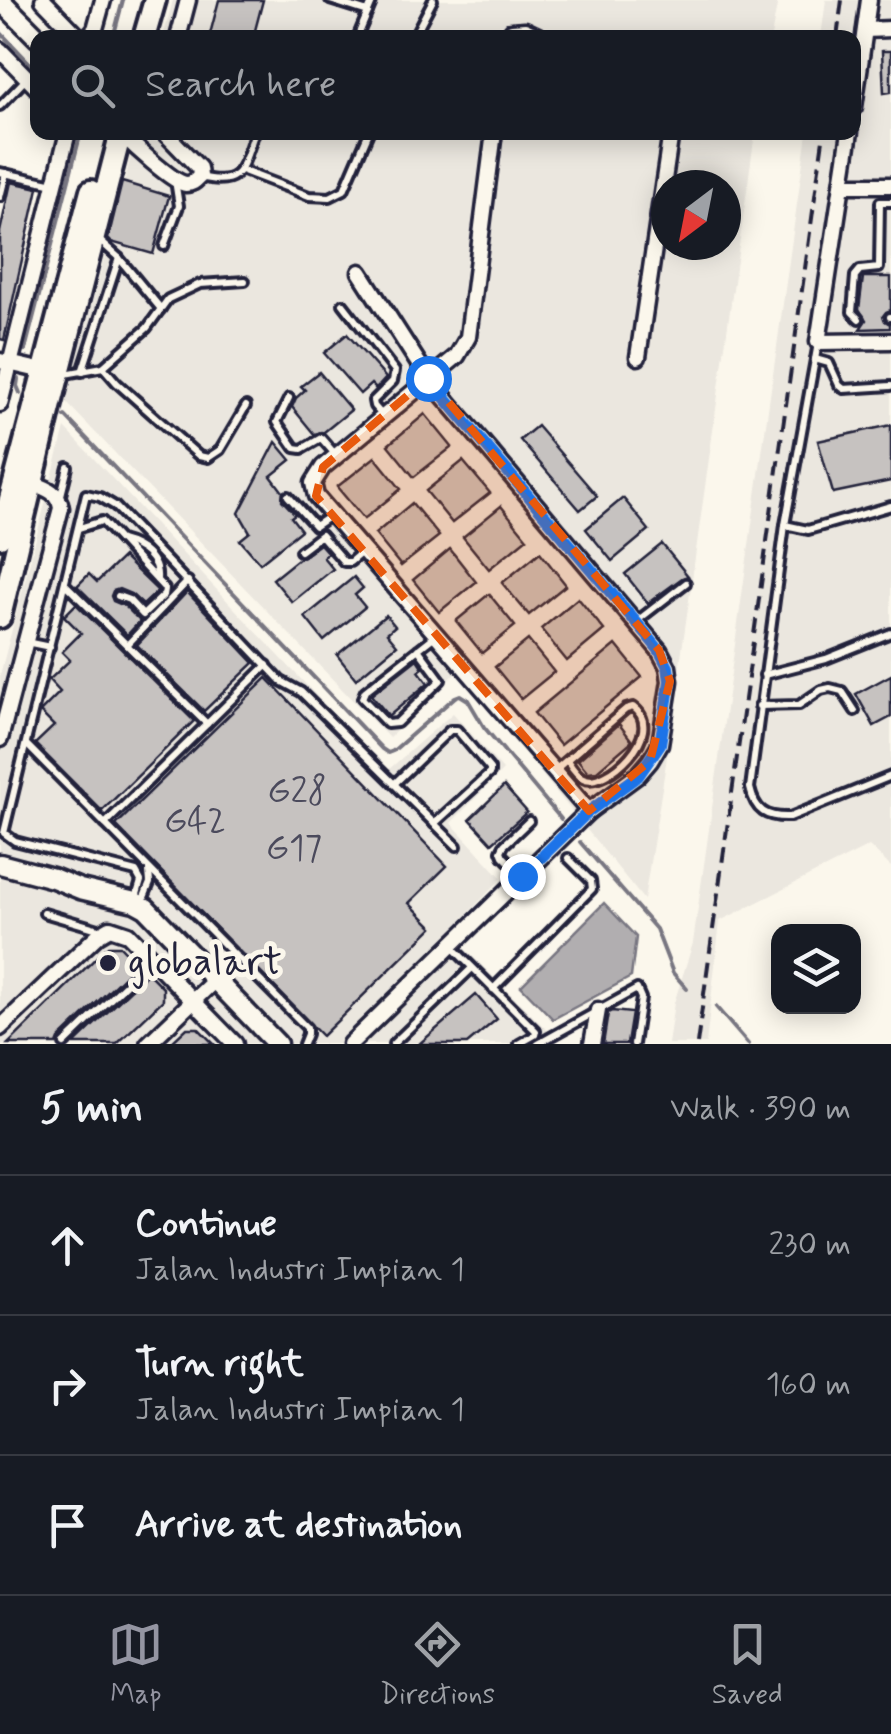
<!DOCTYPE html>
<meta charset="utf-8">
<style>
:root{--surface:#171b24;--page:#242831;--text:#f1f3f6;--muted:#9ea1a6;--line:#363941;--accent:#9495a2}
body{margin:0;font-family:Mynerve,sans-serif;background:var(--page);color:var(--text)}
.controls{position:absolute;right:30px;bottom:30px;display:grid;overflow:hidden;border-radius:20px;box-shadow:0 5px 25px #0003}
.controls button{width:90px;height:90px;display:grid;place-items:center;padding:0;border:0;border-bottom:2px solid var(--line);background:var(--surface);color:var(--text);font:50px sans-serif}
.compass{position:absolute;left:651px;top:170px;width:90px;height:90px;border-radius:50%;background:var(--surface);box-shadow:0 5px 25px #0003;rotate:212deg}
.stop{position:absolute;width:30px;height:30px;margin:-22px;border:8px solid #1a73e8;border-radius:50%;background:#fff}
.stop.end{background:#1a73e8;border-color:#fff;box-shadow:0 2px 10px #0008}
.list{margin:0;padding:0;list-style:none}
h2{display:flex;justify-content:space-between;align-items:center;height:130px;margin:0;padding:0 40px;font-size:42px}
h2 small{font-size:32px;font-weight:400;color:var(--muted)}
.list li{display:grid;grid-template-columns:65px 1fr auto;gap:30px;align-items:center;box-sizing:border-box;height:140px;padding:0 40px;border-top:2px solid var(--line)}
.list b{display:block;font-size:38px;white-space:nowrap}
.list p{margin:0;font-size:32px;white-space:nowrap;color:var(--muted)}
.list em{font-size:32px;font-style:normal;color:var(--muted)}
.icon{flex:none;width:55px;height:55px;fill:none;stroke:currentColor;stroke-width:2;stroke-linecap:round;stroke-linejoin:round}
.map{position:relative;flex:none;width:891px;height:1044px;overflow:hidden}
.search{position:absolute;background:var(--surface);box-shadow:0 5px 25px #0003;left:30px;right:30px;top:30px;height:110px;display:flex;align-items:center;gap:25px;box-sizing:border-box;padding:0 35px;border-radius:20px;color:var(--muted);font-size:38px}
.sheet{height:550px;background:var(--surface)}
nav{display:flex;justify-content:space-around;align-items:center;box-sizing:border-box;height:140px;border-top:2px solid var(--line);background:var(--surface);font-size:28px;color:var(--muted)}
nav a{display:grid;justify-items:center;gap:5px}
nav .on{color:var(--accent)}
.map>svg:first-child{display:block}
.built{fill:#ebe7df;fill-rule:evenodd}
.water{fill:#b1aeb0;stroke:#787681;stroke-width:2.5}
.lines{fill:none;stroke-linecap:round;stroke-linejoin:round}
.stream{stroke:#787681;stroke-width:4}
.building{fill:#c6c2c0;stroke:#22223b;stroke-width:2.5}
.service-casing{stroke:#22223b;stroke-width:14}
.minor-casing{stroke:#22223b;stroke-width:21}
.tertiary-casing{stroke:#22223b;stroke-width:25}
.primary-casing{stroke:#22223b;stroke-width:28}
.service{stroke:#fbf7ec;stroke-width:6}
.minor{stroke:#fbf7ec;stroke-width:14}
.tertiary{stroke:#fbf7ec;stroke-width:18}
.primary{stroke:#fbf7ec;stroke-width:20}
.rail{stroke:#22223b;stroke-width:4;stroke-dasharray:15 8;stroke-linecap:butt}
.route{stroke:#1a73e8;stroke-width:12}
.marked{fill:#e8590c;fill-opacity:0.2;stroke:#e8590c;stroke-width:8;stroke-dasharray:20 12;stroke-linejoin:round}
.poi-dot{fill:#22223b;stroke:#fbf7ec;stroke-width:4}
.labels{text-anchor:middle;dominant-baseline:central;stroke-width:10;stroke-linejoin:round;paint-order:stroke}
.number-label{font-size:35px;fill:#4b4a5c}
.poi-label{font-size:40px;fill:#22223b;stroke:#fbf7ec;text-anchor:start}
</style>
<div class="map">
<svg width="891" height="1044" viewBox="0 0 891 1044">
<rect width="100%" height="100%" fill="#fbf7ec"/>
<filter id="ink" filterUnits="userSpaceOnUse"><feTurbulence type="fractalNoise" baseFrequency=".01" numOctaves="2"/><feDisplacementMap in="SourceGraphic" scale="20" xChannelSelector="R" yChannelSelector="G"/><feConvolveMatrix kernelMatrix="1 2 1 2 8 2 1 2 1" color-interpolation-filters="sRGB"/></filter>
<g filter="url(#ink)">
<g class="built">
<path d="M 173,0 L 778,0 L 771,37 L 163,38 Z"/>
<path d="M 826,0 L 891,0 L 891,867 L 869,846 L 720,921 L 706,1044 L 668,1044 L 674,1003 L 693,943 L 807,133 L 854,132 L 854,38 L 821,37 Z"/>
<path d="M 137,133 L 755,133 L 666,763 L 644,900 L 458,671 L 389,738 L 66,402 ZM 666,185 L 726,185 L 726,245 L 666,245 Z"/>
<path d="M 65,428 L 387,771 L 453,713 L 503,770 L 451,823 L 502,878 L 449,933 L 548,1031 L 525,1044 L 0,1044 L 0,675 Z"/>
</g>
<path class="water" d="M 604,903 L 636,937 L 631,977 L 553,1019 L 521,986 Z"/>
<g class="lines">
<g class="stream">
<path d="M 0,32 L 38,72"/>
<path d="M 113,38 L 123,0"/>
<path d="M 25,350 L 81,132"/>
<path d="M 18,379 L 17,386 L 20,393"/>
<path d="M 65,416 L 382,749 L 388,753 L 393,751 L 455,697 L 460,695 L 468,700 L 484,727 L 561,819"/>
<path d="M 580,842 L 656,929 L 673,973 L 687,989"/>
<path d="M 716,1007 L 748,1044"/>
</g>
</g>
<g class="building">
<path d="M 219,0 L 263,0 L 253,38 L 209,38 Z"/>
<path d="M 882,51 L 891,51 L 891,92 L 884,93 Z"/>
<path d="M 11,182 L 38,188 L 4,340 L 0,339 L 0,232 Z"/>
<path d="M 122,182 L 169,196 L 153,254 L 111,242 L 108,239 Z"/>
<path d="M 863,277 L 891,277 L 891,310 L 886,312 L 883,316 L 885,321 L 890,324 L 890,328 L 860,329 L 866,320 L 859,309 Z"/>
<path d="M 347,334 L 386,378 L 376,389 L 371,384 L 360,394 L 324,353 Z"/>
<path d="M 319,372 L 351,410 L 324,432 L 314,434 L 292,407 L 296,398 L 305,390 L 301,386 Z"/>
<path d="M 425,414 L 452,447 L 414,477 L 388,445 Z"/>
<path d="M 891,425 L 891,481 L 833,493 L 818,441 Z"/>
<path d="M 537,426 L 597,496 L 580,510 L 520,440 Z"/>
<path d="M 276,442 L 291,460 L 271,476 L 283,492 L 282,500 L 295,514 L 291,517 L 301,530 L 260,563 L 240,540 L 250,532 L 239,513 Z"/>
<path d="M 375,457 L 401,489 L 364,519 L 337,487 Z"/>
<path d="M 463,461 L 490,493 L 452,523 L 426,491 Z"/>
<path d="M 623,498 L 649,530 L 612,561 L 586,529 Z"/>
<path d="M 412,503 L 439,536 L 401,566 L 375,534 Z"/>
<path d="M 501,506 L 527,538 L 489,569 L 463,537 Z"/>
<path d="M 320,544 L 328,553 L 323,557 L 333,569 L 292,602 L 273,579 L 299,558 L 304,556 Z"/>
<path d="M 662,544 L 688,576 L 682,578 L 648,603 L 625,574 Z"/>
<path d="M 450,549 L 476,582 L 439,612 L 413,580 Z"/>
<path d="M 540,552 L 566,585 L 529,615 L 502,583 Z"/>
<path d="M 123,557 L 158,591 L 143,605 L 131,594 L 119,589 L 113,591 L 111,596 L 113,601 L 125,606 L 140,621 L 127,635 L 77,586 L 89,574 L 97,582 Z"/>
<path d="M 354,577 L 363,588 L 355,595 L 365,607 L 324,641 L 305,617 Z"/>
<path d="M 187,592 L 254,663 L 204,711 L 137,645 Z"/>
<path d="M 489,594 L 515,626 L 482,653 L 456,621 Z"/>
<path d="M 578,598 L 604,630 L 567,661 L 541,629 Z"/>
<path d="M 76,604 L 194,721 L 102,811 L 35,744 L 54,726 L 40,712 L 60,692 L 49,680 L 70,660 L 62,652 L 81,633 L 64,616 Z"/>
<path d="M 386,615 L 395,626 L 387,633 L 397,645 L 356,679 L 337,655 Z"/>
<path d="M 528,640 L 554,672 L 521,699 L 495,667 Z"/>
<path d="M 616,645 L 642,677 L 560,745 L 534,713 Z"/>
<path d="M 417,659 L 423,668 L 419,671 L 428,683 L 389,716 L 371,695 Z"/>
<path d="M 891,675 L 891,717 L 874,726 L 856,694 Z"/>
<path d="M 267,678 L 447,866 L 409,903 L 433,927 L 322,1036 L 116,825 Z"/>
<path d="M 619,724 L 632,741 L 597,771 L 588,772 L 578,760 Z"/>
<path d="M 504,786 L 527,812 L 492,843 L 470,819 Z"/>
<path d="M 108,946 L 120,946 L 137,964 L 59,1039 L 57,1044 L 8,1044 Z"/>
<path d="M 148,973 L 163,988 L 163,1000 L 117,1044 L 74,1044 Z"/>
<path d="M 476,995 L 497,1019 L 467,1044 L 419,1044 Z"/>
<path d="M 612,1011 L 632,1013 L 627,1044 L 603,1044 L 608,1013 Z"/>
<path d="M 187,1028 L 198,1028 L 214,1044 L 170,1044 Z"/>
</g>
<g class="lines">
<g class="service-casing">
<g id="service">
<path d="M 330,0 L 368,12"/>
<path d="M 357,38 L 373,0"/>
<path d="M 413,38 L 433,0"/>
<path d="M 0,106 L 27,78"/>
<path d="M 241,170 L 309,196 L 330,197 L 344,190 L 369,132"/>
<path d="M 0,172 L 54,184"/>
<path d="M 201,177 C 243,188 242,166 255,132"/>
<path d="M 0,197 L 6,173"/>
<path d="M 99,240 L 119,258 L 161,309"/>
<path d="M 164,246 L 179,206 L 175,180"/>
<path d="M 343,304 L 395,371 L 393,381 L 373,401 L 374,406 L 382,415"/>
<path d="M 890,317 L 891,317"/>
<path d="M 859,319 L 852,312 L 855,276 L 860,270 L 879,268 L 880,202 L 891,202"/>
<path d="M 818,343 L 785,525 L 750,788 C 755,811 766,818 790,817 L 891,776"/>
<path d="M 815,359 L 829,363 L 839,385 L 844,389 L 891,386"/>
<path d="M 103,367 L 117,383 L 199,456 L 208,458 L 220,450 L 246,406"/>
<path d="M 82,372 L 119,258"/>
<path d="M 65,374 L 103,367 L 147,328 L 168,299 L 200,284 L 245,281"/>
<path d="M 289,398 L 277,422 L 295,448 L 302,449 L 321,438 L 335,454"/>
<path d="M 288,496 L 315,526 L 331,515"/>
<path d="M 60,499 L 68,467"/>
<path d="M 785,525 L 808,530 L 891,506"/>
<path d="M 79,528 L 102,521 L 165,589 L 164,595 L 143,615 L 129,600 L 118,596"/>
<path d="M 120,540 C 140,545 159,558 157,580"/>
<path d="M 300,551 L 321,535 L 344,562 L 350,562 L 363,551"/>
<path d="M 65,584 L 207,724"/>
<path d="M 637,621 L 686,583"/>
<path d="M 26,642 L 50,647"/>
<path d="M 127,645 L 188,581"/>
<path d="M 418,649 L 441,680 L 397,723 L 387,724 L 362,698 L 365,691 L 435,636"/>
<path d="M 764,675 L 826,659 L 891,633"/>
<path d="M 759,706 L 799,705 L 821,690 L 830,688 L 842,691 L 855,711"/>
<path d="M 27,745 L 307,1028 L 307,1034 L 303,1044"/>
<path d="M 555,770 L 626,709 L 633,707 C 668,732 605,790 583,778 C 576,775 571,766 567,760"/>
<path d="M 394,784 L 450,730 L 457,730 L 490,769 L 490,773 L 434,824"/>
<path d="M 105,824 L 267,665"/>
<path d="M 522,875 L 503,856 L 501,851 L 504,845 L 529,821"/>
<path d="M 135,901 L 141,881 L 136,872 L 15,841 L 4,833 L 86,494 L 100,497 L 115,506 L 281,681 L 301,692 L 457,846"/>
<path d="M 142,902 L 150,883 L 149,871"/>
<path d="M 44,913 L 102,930"/>
<path d="M 452,947 L 536,1031 L 535,1035 L 519,1044"/>
<path d="M 493,989 L 592,889 L 591,881 L 568,858"/>
<path d="M 64,1044 L 152,959"/>
<path d="M 393,1044 L 472,968"/>
<path d="M 538,1044 L 637,989 L 641,998 L 634,1044"/>
</g>
</g>
<g class="minor-casing">
<g id="minor">
<path d="M 43,0 L 78,36 L 85,38"/>
<path d="M 865,30 L 891,29"/>
<path d="M 87,38 L 95,29 L 103,0"/>
<path d="M 178,38 L 188,0"/>
<path d="M 509,38 L 512,31 L 525,30 L 542,38"/>
<path d="M 0,50 L 38,89"/>
<path d="M 854,107 L 869,0"/>
<path d="M 494,132 L 468,337 L 457,356 L 323,467 L 313,483 L 316,496 L 589,811"/>
<path d="M 850,132 L 818,342 L 891,341"/>
<path d="M 121,133 C 131,143 173,183 186,184 C 193,184 195,181 200,176 L 199,168 L 164,132"/>
<path d="M 842,185 L 891,185"/>
<path d="M 638,357 L 671,132"/>
<path d="M 0,361 L 43,371"/>
<path d="M 0,404 L 68,132"/>
<path d="M 0,739 L 61,508 C 59,492 46,488 32,483"/>
<path d="M 0,1028 L 98,935 L 110,928 L 128,934 L 235,1044"/>
<path d="M 148,1044 L 216,979"/>
<path d="M 350,1044 L 589,811 L 638,775 L 650,761 L 660,744 L 670,681 L 668,667 L 659,650 L 428,378 L 360,272"/>
<path d="M 592,1044 L 598,1010"/>
</g>
</g>
<g class="tertiary-casing">
<g id="tertiary">
<path d="M 0,0 L 38,38"/>
<path d="M 0,864 L 53,878 L 80,889 L 135,902 L 146,908 L 277,1044"/>
</g>
</g>
<g class="primary-casing">
<g id="primary">
<path d="M 144,38 L 155,0"/>
<path d="M 0,537 L 91,191"/>
<path d="M 0,617 L 49,412 L 121,132"/>
</g>
</g>
<use href="#service" class="service"/>
<use href="#minor" class="minor"/>
<use href="#tertiary" class="tertiary"/>
<use href="#primary" class="primary"/>
<g class="rail">
<path d="M 837,38 L 842,0"/>
<path d="M 697,1044 L 824,132"/>
</g>
</g>
</g>
<g class="lines" filter="url(#ink)">
<path class="route" d="M 428,378 L 646,634 L 659,650 L 668,667 L 670,681 L 660,744 L 638,776 L 588,812 L 522,876"/>
</g>
<path class="marked" d="M 428,378 L 659,650 L 670,681 L 650,761 L 589,811 L 316,496 L 323,467 Z"/>
<circle class="poi-dot" cx="108" cy="963" r="10"/>
<g class="labels">
<g class="number-label">
<text x="297" y="792">G28</text>
<text x="195" y="822">G42</text>
<text x="294" y="849">G17</text>
</g>
<g class="poi-label">
<text x="128" y="963">globalart</text>
</g>
</g>
</svg>
<div class="controls">
<button><svg class="icon" aria-label="layers" viewBox="0 0 24 24"><path d="M12 4l9 5-9 5-9-5zM3 14l9 5 9-5"/></svg></button>
</div>
<svg class="compass" viewBox="-18 -18 36 36"><path d="M0-13l5 13h-10z" fill="#e53935"/><path d="M0 13l5-13h-10z" fill="#9ea1a6"/></svg>
<div class="stop" style="left:428px;top:378px"></div>
<div class="stop end" style="left:522px;top:876px"></div>
<div class="search"><svg class="icon" aria-label="search" viewBox="0 0 24 24"><circle cx="10" cy="10" r="6"/><path d="M15 15l6 6"/></svg>Search here</div>
</div>
<section class="sheet">
<h2>5 min<small>Walk · 390 m</small></h2>
<ul class="list">
<li><svg class="icon" aria-label="ahead" viewBox="0 0 24 24"><path d="M12 20V5M6 11l6-6 6 6"/></svg><div><b>Continue</b><p>Jalan Industri Impian 1</p></div><em>230 m</em></li>
<li><svg class="icon" aria-label="right" viewBox="0 0 24 24"><path d="M7 20v-9h11M14 6l5 5-5 5"/></svg><div><b>Turn right</b><p>Jalan Industri Impian 1</p></div><em>160 m</em></li>
<li><svg class="icon" aria-label="arrive" viewBox="0 0 24 24"><path d="M6 21V4h12l-3 4 3 4H6"/></svg><div><b>Arrive at destination</b></div></li>
</ul>
</section>
<nav>
<a class="on"><svg class="icon" aria-label="map" viewBox="0 0 24 24"><path d="M3 6l6-2 6 2 6-2v14l-6 2-6-2-6 2zM9 4v14M15 6v14"/></svg>Map</a>
<a><svg class="icon" aria-label="directions" viewBox="0 0 24 24"><path d="M12 3l9 9-9 9-9-9zM9 14v-3h6M13 9l2 2-2 2"/></svg>Directions</a>
<a><svg class="icon" aria-label="saved" viewBox="0 0 24 24"><path d="M7 4h10v16l-5-4-5 4z"/></svg>Saved</a>
</nav>
